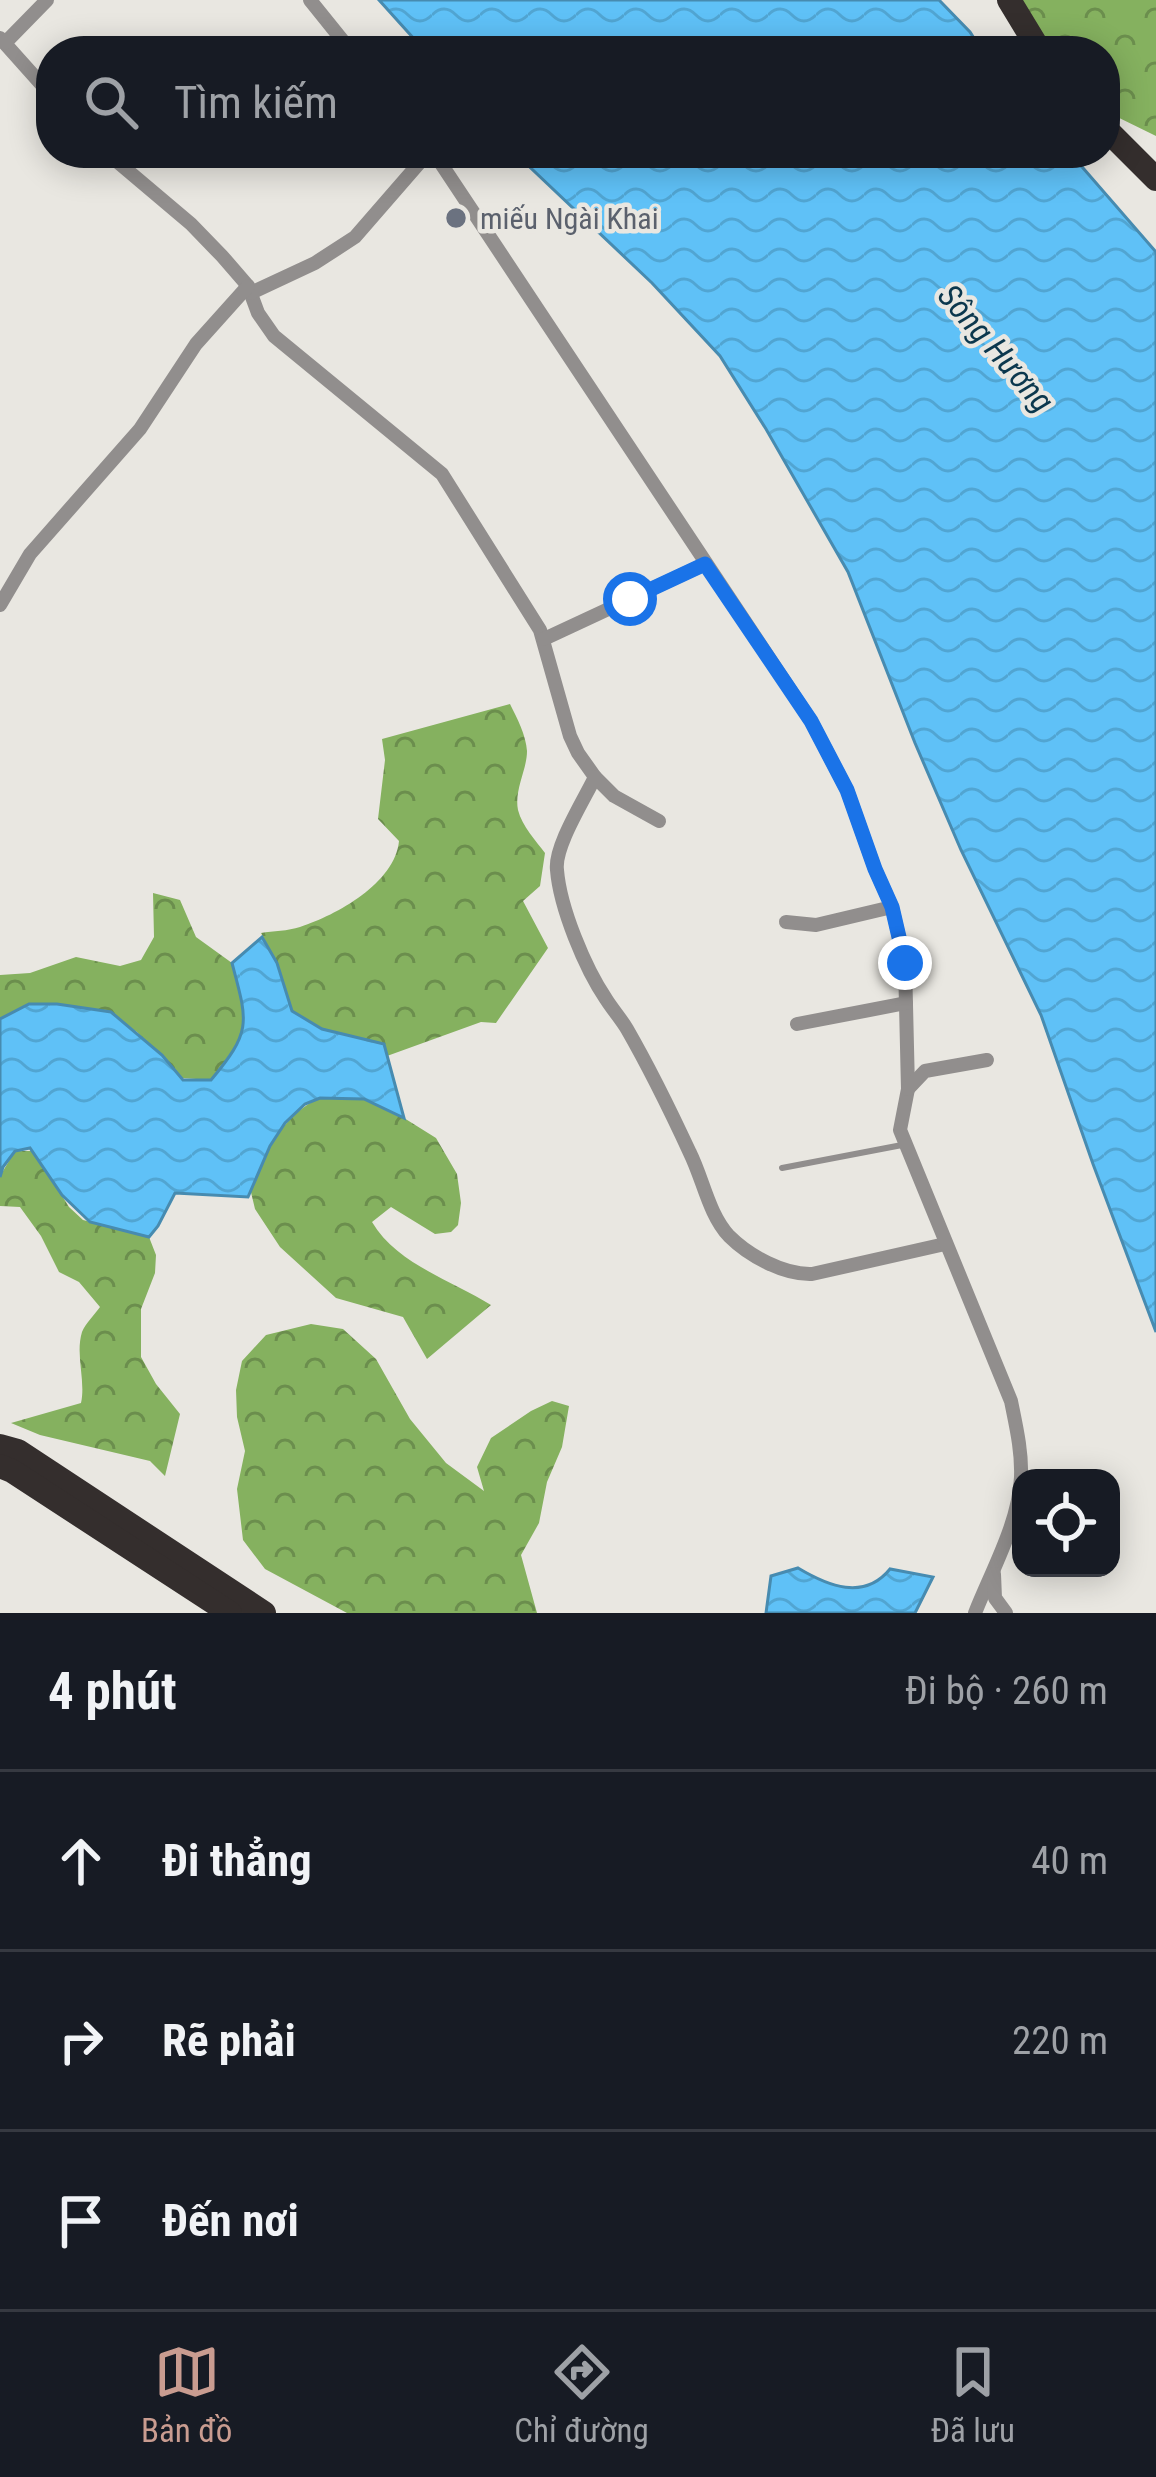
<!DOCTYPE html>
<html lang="vi">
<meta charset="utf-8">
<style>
:root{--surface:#171b24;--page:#20242c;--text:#f1f3f6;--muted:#9ea1a6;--line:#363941;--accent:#c99c90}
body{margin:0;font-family:"Roboto Condensed",sans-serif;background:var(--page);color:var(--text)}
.controls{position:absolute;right:36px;bottom:36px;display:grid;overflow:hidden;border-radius:24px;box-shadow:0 6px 30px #0003}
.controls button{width:108px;height:108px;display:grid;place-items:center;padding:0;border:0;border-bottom:3px solid var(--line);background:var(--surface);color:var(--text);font:60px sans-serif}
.stop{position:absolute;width:36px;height:36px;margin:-27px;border:9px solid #1a73e8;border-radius:50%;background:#fff}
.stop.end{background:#1a73e8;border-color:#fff;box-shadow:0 3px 12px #0008}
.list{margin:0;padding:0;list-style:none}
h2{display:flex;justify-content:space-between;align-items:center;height:156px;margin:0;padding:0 48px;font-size:51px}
h2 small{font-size:39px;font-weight:400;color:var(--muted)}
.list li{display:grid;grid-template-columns:78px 1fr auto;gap:36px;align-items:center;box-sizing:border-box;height:180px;padding:0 48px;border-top:3px solid var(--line)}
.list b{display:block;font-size:45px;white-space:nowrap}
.list em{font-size:39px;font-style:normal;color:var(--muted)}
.icon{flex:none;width:66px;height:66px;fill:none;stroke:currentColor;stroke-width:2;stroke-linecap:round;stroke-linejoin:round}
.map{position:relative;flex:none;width:1156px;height:1613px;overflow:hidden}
.search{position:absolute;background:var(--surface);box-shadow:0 6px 30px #0003;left:36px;right:36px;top:36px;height:132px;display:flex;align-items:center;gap:30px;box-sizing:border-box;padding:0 42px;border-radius:48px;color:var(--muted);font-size:45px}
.sheet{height:696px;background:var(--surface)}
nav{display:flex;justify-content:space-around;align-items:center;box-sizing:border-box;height:168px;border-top:3px solid var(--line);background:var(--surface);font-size:33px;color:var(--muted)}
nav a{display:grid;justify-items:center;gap:6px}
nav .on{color:var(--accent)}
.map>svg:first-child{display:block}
.forest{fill:url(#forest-crowns)}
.water{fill:url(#water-waves);stroke:#478bb0;stroke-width:3}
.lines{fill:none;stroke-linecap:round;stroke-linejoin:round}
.lane{stroke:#918e8d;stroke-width:6}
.street{stroke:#918e8d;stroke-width:14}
.highway{stroke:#342e2d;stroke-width:24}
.route{stroke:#1a73e8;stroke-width:15}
.worship-dot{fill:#6b7280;stroke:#e9e7e1;stroke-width:4.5}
.labels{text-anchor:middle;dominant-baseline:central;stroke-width:9;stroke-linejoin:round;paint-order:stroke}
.worship-label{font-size:30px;fill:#5b616d;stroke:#e9e7e1;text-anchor:start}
.water-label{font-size:33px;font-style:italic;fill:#0b374d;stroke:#e9e7e1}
</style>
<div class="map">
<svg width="1156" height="1613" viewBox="0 0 1156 1613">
<defs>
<pattern id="forest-crowns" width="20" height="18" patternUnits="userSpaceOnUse" patternTransform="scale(3)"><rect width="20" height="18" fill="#85b15f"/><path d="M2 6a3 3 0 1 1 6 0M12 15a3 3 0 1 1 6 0" fill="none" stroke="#6b8e4d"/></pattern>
<pattern id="water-waves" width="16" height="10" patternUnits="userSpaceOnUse" patternTransform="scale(3)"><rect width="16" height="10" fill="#5fc1f7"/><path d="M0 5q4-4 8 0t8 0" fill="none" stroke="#51a5d2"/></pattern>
</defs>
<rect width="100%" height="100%" fill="#e9e7e1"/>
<g class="forest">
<path d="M 1004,0 L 1156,0 L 1156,136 L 1105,111 L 1105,51 L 1044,51 Z"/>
<path d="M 510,704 C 517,718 526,735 527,751 C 527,770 514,790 518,810 C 522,826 536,841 545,853 L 540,886 L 523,901 L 548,948 L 496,1023 L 481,1022 L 387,1056 L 384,1044 L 322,1029 L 292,1011 L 277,963 L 261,933 C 273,931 288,931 300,927 C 337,915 395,883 399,841 L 378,819 L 385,760 L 382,739 Z"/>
<path d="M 153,893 L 180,900 L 196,937 L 232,963 L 244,1009 L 241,1039 L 211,1080 L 181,1078 L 137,1032 L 105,1011 L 57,1004 L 30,1004 L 0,1019 L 0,975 L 30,973 L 76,957 L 120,966 L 141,960 L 154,937 Z"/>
<path d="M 320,1098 L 364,1099 L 404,1118 L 436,1138 L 457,1174 L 461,1203 L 458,1225 L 451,1232 L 435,1234 L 391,1207 L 372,1222 C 397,1264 451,1280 491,1305 L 427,1359 L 403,1317 L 336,1298 L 280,1247 L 255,1209 L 249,1184 C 268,1151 283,1114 320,1098 Z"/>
<path d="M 15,1151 L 34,1151 L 69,1207 L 83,1220 L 149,1237 L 156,1255 L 155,1273 L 141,1309 L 141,1357 L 156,1384 L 180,1414 L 165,1476 L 150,1461 L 40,1435 L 11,1423 L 81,1403 C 86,1380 75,1355 82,1332 C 85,1324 95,1314 100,1307 L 79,1282 L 59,1272 L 41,1236 L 20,1207 L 0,1206 L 0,1176 Z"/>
<path d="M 311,1324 L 343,1329 L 376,1359 L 410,1419 L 446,1463 L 484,1491 L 477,1467 L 491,1438 L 531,1411 L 552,1401 L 569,1406 L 562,1447 L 547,1482 L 539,1523 L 521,1555 L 537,1613 L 347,1613 L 265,1569 L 243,1540 L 237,1489 L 245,1451 L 237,1417 L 236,1390 L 242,1361 L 266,1335 Z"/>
</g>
<g class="water">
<path d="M 379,0 L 939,0 L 970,32 L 982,51 L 425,51 Z"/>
<path d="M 515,153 L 1070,153 L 1156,252 L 1156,1332 L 1093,1164 L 1041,1015 L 961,850 L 915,743 L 848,572 L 766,429 L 720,356 L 652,283 Z"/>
<path d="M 262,937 L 277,963 L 292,1011 L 322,1029 L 384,1044 L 404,1118 L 364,1099 L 320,1098 L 305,1104 L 285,1123 L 270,1146 L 248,1197 L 175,1193 L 158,1226 L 149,1237 L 90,1222 L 62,1195 L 30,1148 L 15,1151 L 3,1167 L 0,1177 L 0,1019 L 29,1004 L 57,1004 L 111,1012 L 162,1055 L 183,1080 L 211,1080 C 252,1031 248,1023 232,963 Z"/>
<path d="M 798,1568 C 828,1586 864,1601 890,1569 L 933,1577 L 915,1613 L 766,1613 L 771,1576 Z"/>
</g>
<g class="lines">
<path class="lane" d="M 782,1168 L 902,1145"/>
<g class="street">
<path d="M 310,0 L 351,51"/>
<path d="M 0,38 L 51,95"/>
<path d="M 5,43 L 47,0"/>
<path d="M 107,153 L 191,224 L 222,256 L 248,286 L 258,313 L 274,336 L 442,474 L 540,630 L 570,736 L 578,753 L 595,777 C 584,800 554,847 557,870 C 560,908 585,968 606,999 C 613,1010 621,1019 627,1029 C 650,1069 671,1112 690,1153 C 703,1179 709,1215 729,1236 C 749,1256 784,1275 812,1274 L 945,1244"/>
<path d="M 434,153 L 811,721 L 847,790 L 875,869 L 892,907 L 905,963 L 908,1089 L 900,1130 L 1011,1401 C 1016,1426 1022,1451 1021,1477 C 1019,1523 992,1570 975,1613"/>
<path d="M 251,293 L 315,263 L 355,237 L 428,153"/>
<path d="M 0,605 L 30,554 L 140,429 L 196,344 L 248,286"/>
<path d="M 544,639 L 705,564"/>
<path d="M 595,777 L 614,796 L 659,821"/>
<path d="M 786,922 L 816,925 L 892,907"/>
<path d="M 797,1024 L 906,1003"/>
<path d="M 908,1089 L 925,1071 L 987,1060"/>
<path d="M 994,1574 L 995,1598 L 1006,1613"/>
</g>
<g class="highway">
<path d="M 1009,0 L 1040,51"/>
<path d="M 1105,128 L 1156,179"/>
<path d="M 0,1446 L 18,1451 L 264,1613"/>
<path d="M 0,1466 L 12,1471 L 230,1613"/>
</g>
</g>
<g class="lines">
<path class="route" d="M 630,599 L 705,564 L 811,721 L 847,790 L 875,869 L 892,907 L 905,963"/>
</g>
<circle class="worship-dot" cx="456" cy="218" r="12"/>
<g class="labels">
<g class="worship-label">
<text x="480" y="218">miếu Ngài Khai</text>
</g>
<g class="water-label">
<text transform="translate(996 348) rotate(49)">Sông Hương</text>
</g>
</g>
</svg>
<div class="controls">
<button><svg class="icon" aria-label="locate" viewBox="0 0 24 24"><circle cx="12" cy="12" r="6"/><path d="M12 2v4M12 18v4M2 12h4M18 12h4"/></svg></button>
</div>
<div class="stop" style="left:630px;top:599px"></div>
<div class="stop end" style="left:905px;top:963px"></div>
<div class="search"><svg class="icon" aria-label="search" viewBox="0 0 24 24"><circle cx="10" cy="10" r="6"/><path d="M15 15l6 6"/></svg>Tìm kiếm</div>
</div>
<section class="sheet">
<h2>4 phút<small>Đi bộ · 260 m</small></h2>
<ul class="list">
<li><svg class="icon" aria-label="ahead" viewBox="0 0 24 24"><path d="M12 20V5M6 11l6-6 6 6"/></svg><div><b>Đi thẳng</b></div><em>40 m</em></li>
<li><svg class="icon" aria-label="right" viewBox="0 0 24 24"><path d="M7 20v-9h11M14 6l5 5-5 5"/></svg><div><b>Rẽ phải</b></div><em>220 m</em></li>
<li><svg class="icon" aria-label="arrive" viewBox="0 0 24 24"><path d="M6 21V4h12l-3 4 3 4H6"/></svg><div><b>Đến nơi</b></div></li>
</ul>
</section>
<nav>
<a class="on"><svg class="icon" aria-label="map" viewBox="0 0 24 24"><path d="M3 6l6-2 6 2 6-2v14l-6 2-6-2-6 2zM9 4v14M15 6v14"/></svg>Bản đồ</a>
<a><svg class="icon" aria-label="directions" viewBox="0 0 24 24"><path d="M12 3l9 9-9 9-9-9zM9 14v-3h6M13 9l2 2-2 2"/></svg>Chỉ đường</a>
<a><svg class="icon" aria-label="saved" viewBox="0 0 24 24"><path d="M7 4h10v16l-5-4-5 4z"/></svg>Đã lưu</a>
</nav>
